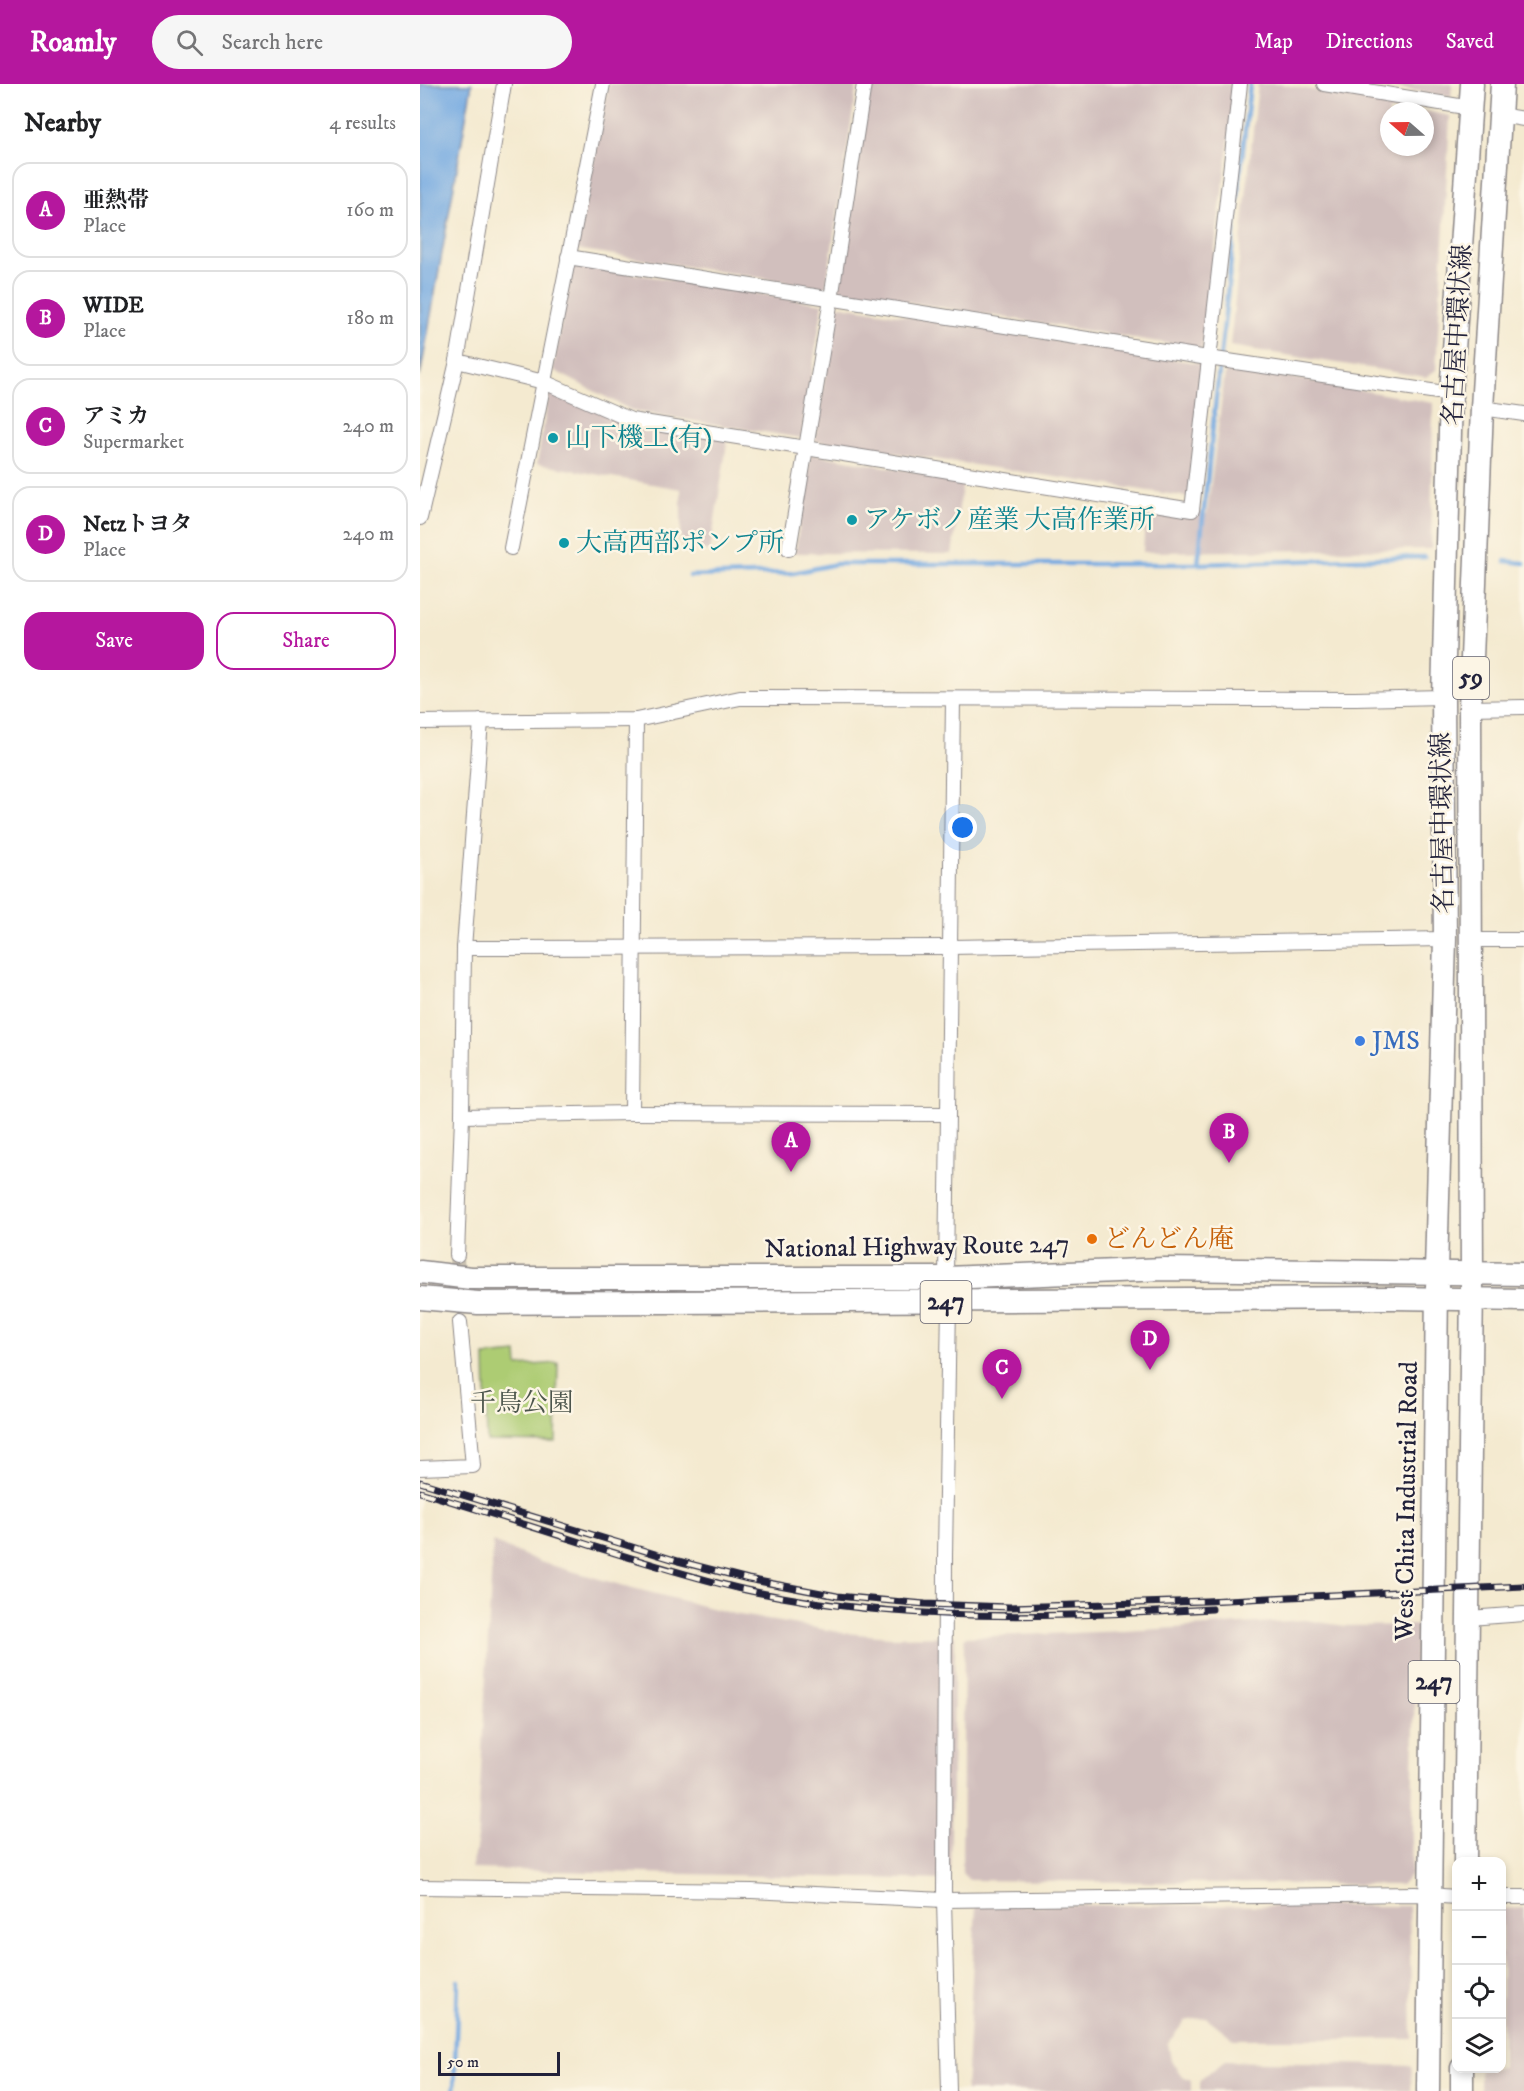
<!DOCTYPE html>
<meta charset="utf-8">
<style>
:root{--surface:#fff;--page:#f6f6f6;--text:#202124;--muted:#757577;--line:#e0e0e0;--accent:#b5179e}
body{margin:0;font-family:"IM FELL DW Pica","Noto Serif JP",serif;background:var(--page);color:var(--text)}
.controls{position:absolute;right:18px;bottom:18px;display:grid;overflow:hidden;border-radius:12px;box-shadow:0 3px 9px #0003}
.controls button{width:54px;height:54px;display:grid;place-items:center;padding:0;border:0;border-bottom:2px solid var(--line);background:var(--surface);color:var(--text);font:30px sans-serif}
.compass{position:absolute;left:960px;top:18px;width:54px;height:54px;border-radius:50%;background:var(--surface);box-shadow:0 3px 9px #0003;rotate:290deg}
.scale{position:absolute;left:18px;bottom:15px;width:122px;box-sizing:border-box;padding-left:6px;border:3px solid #22223b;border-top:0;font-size:16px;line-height:21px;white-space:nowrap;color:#22223b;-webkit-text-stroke:4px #fcf5e5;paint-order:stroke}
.you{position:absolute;left:543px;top:744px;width:21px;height:21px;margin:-15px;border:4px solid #fff;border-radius:50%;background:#1a73e8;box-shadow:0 0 0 9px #1a73e833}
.badge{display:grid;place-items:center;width:39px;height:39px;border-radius:50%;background:var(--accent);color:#fff;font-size:20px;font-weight:700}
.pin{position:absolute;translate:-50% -50px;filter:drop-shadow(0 2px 3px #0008)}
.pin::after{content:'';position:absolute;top:32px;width:21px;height:18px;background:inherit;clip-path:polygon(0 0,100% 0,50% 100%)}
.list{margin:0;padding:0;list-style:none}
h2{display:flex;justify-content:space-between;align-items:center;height:78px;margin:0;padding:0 24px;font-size:26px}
h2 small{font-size:20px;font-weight:400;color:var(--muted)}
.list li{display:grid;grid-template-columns:39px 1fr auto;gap:18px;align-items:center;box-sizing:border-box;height:96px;margin:0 12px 12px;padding:0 12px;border:2px solid var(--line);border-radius:18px}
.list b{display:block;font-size:22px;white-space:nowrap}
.list p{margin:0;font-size:20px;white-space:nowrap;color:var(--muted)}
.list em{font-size:20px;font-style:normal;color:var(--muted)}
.actions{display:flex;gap:12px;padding:18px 24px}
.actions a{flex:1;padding:14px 0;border:2px solid var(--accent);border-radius:18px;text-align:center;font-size:21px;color:var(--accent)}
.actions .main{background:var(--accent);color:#fff}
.icon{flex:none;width:33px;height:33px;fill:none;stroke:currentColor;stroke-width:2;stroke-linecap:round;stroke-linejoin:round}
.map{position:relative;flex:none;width:1104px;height:2007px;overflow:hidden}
header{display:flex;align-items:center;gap:36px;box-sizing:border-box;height:84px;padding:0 30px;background:var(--accent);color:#fff}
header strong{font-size:28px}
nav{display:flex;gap:33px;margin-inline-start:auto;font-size:21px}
.search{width:420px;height:54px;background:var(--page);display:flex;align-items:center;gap:15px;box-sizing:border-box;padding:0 21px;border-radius:33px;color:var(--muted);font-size:22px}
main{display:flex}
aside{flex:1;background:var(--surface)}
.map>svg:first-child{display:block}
.industrial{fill:#d1bfbd}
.green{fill:#adcc73;stroke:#687757;stroke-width:1.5}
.water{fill:#73a9e1;stroke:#4a668e;stroke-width:1.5}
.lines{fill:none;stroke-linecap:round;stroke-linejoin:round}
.stream{stroke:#73a9e1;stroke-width:4.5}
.minor-tunnel{stroke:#cac2b2;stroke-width:14;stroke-dasharray:14 7;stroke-linecap:butt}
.minor-casing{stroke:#8b8686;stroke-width:16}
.primary-casing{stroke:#8b8686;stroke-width:25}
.trunk-casing{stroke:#8b8686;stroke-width:25}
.minor{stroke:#fff;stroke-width:14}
.primary{stroke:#fff;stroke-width:22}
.trunk{stroke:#fff;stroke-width:22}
.rail-casing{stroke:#22223b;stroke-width:7}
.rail{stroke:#fcf5e5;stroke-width:4.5;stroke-dasharray:14;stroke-linecap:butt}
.culture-dot{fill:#0f9aa8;stroke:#fcf5e5;stroke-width:2}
.shop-dot{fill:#3f7fe0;stroke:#fcf5e5;stroke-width:2}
.food-dot{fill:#e8710a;stroke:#fcf5e5;stroke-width:2}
.labels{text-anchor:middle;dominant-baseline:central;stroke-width:5;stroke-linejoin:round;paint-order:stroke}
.shield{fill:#fcf5e5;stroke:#63616e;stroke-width:1.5}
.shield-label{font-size:24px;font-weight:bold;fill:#22223b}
.street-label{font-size:26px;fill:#22223b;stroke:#fcf5e5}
.culture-label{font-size:26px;fill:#0d838f;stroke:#fcf5e5;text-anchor:start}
.shop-label{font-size:26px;fill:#366cbe;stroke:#fcf5e5;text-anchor:start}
.food-label{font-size:26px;fill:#c56008;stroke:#fcf5e5;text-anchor:start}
.park-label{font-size:26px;fill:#4c554c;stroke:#fcf5e5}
</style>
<header>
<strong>Roamly</strong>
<div class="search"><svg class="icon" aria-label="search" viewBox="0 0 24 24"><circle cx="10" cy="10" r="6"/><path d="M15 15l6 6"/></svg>Search here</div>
<nav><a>Map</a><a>Directions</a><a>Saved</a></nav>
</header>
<main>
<aside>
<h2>Nearby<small>4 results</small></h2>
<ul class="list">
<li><span class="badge">A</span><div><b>亜熱帯</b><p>Place</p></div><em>160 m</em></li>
<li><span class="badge">B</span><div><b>WIDE</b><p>Place</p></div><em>180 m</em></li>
<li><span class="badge">C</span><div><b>アミカ</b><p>Supermarket</p></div><em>240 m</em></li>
<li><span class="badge">D</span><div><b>Netzトヨタ</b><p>Place</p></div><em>240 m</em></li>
</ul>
<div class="actions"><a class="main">Save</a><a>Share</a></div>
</aside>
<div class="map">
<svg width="1104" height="2007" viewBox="0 0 1104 2007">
<rect width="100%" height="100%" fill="#fcf5e5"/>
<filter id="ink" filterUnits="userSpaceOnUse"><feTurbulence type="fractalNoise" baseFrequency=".0167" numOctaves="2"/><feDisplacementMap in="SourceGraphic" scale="12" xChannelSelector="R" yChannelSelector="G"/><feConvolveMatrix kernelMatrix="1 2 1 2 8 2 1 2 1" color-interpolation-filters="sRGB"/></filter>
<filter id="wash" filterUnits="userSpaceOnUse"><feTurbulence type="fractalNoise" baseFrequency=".008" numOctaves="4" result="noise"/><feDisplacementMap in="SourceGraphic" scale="24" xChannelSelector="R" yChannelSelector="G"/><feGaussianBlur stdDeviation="1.35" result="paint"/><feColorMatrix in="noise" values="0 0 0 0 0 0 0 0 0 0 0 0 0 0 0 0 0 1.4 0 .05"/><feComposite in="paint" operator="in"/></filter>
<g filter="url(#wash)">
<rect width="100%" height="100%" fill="#f4ead0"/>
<g class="industrial">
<path d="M 189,0 L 437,0 L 406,204 L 156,165 Z"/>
<path d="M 450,0 L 816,0 L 782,265 L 419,207 Z"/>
<path d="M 838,0 L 860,0 L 1004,27 L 969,27 L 969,63 L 1005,63 L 1005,27 L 1030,32 L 1016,286 L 1006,293 L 810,262 Z"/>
<path d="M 956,0 L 1032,0 L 1031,13 Z"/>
<path d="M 152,180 L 403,220 L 381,354 L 213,327 L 133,286 Z"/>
<path d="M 416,221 L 783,280 L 769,413 L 395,357 Z"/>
<path d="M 806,282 L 1013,319 L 1011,465 L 723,468 L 726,423 L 787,430 Z"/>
<path d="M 130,304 L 210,339 L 308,353 L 290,467 L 261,461 L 261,405 L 117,380 Z"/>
<path d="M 391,370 L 543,396 L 532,470 L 375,469 Z"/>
<path d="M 73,1458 L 120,1478 L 197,1500 L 314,1530 L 425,1549 L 470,1553 L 535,1552 L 530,1792 L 527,1796 L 51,1785 L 57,1762 Z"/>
<path d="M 885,1536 L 925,1542 L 996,1541 L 991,1790 L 981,1801 L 549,1796 L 542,1789 L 544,1553 L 707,1547 Z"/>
<path d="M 556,1821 L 989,1822 L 992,1955 L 814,1955 L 786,1933 L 765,1937 L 748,1959 L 751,1977 L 762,1992 L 771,1996 L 771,2007 L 546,2007 Z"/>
<path d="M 1104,1824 L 1104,2007 L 1060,2007 L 1060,1985 L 1082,1984 L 1082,1825 Z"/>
<path d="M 805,1977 L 992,1982 L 991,2007 L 780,2007 L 780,1996 Z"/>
</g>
<path class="green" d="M 97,1269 L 98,1282 L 138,1279 L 136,1358 L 67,1357 L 65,1272 Z"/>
<path class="water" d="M 0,0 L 52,0 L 0,293 Z"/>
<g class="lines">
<g class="stream">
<path d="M 1085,477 L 1104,479"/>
<path d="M 778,480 L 830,0"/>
<path d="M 270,492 L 373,489 L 416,480 L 778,480 L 1005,473"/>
<path d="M 34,2007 L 38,1897"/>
</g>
</g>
</g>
<g filter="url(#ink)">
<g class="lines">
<path class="minor-tunnel" d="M 37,1171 L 40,1238"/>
<g class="minor-casing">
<g id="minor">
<path d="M 904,0 L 1051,24"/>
<path d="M 1080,31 L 1104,35"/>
<path d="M 148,173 L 788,274 L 1031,310"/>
<path d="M 37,277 L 124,298 L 211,336 L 772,426 L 820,0"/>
<path d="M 1062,324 L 1104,330"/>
<path d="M 0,434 L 37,277 L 84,0"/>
<path d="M 91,464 L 183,0"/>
<path d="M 369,465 L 411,215 L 444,0"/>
<path d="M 1050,624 L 1104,623"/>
<path d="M 0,638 L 216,636 L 320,614 L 935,615 L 1023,613"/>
<path d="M 1052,856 L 1104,856"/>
<path d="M 44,864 L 530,863 L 1025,855"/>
<path d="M 212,1029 L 216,636"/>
<path d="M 42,1032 L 212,1029 L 528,1030"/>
<path d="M 37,1171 L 42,1032 L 44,864 L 61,637"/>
<path d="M 526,1194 L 533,615"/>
<path d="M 529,1218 L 525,1472 L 524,1816 L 529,2007"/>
<path d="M 0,1384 L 53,1382 L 40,1238"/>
<path d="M 1049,1534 L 1104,1530"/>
<path d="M 0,1803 L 332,1807 L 524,1816 L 995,1810 L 1036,1813"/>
<path d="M 1082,1813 L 1104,1813"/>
</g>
</g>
<g class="primary-casing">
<g id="primary">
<path d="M 1016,1188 L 1025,855 L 1023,613 L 1031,310 L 1052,0"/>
<path d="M 1052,1190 L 1050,624 L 1062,324 L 1082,0"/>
</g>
</g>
<g class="trunk-casing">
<g id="trunk">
<path d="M 0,1188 L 51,1194 L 526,1194 L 744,1185 L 1104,1190"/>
<path d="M 0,1214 L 58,1219 L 973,1214 L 1104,1216"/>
<path d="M 1045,1778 L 1052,1200"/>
<path d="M 1008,2007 L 1017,1202"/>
<path d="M 1042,2007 L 1042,1984"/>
</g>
</g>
<use href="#minor" class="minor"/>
<use href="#primary" class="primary"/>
<use href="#trunk" class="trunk"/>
<g class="rail-casing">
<g id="rail">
<path d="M 0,1398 L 258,1477 L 328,1495 L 417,1512 L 505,1520 L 589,1523 L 786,1517 L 1104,1502"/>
<path d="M 0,1408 C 57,1425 113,1443 169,1461 C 221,1477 273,1494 326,1506 C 480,1539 637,1534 792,1525"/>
</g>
</g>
<use href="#rail" class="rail"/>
</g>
</g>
<g class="culture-dot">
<circle cx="133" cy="354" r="6"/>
<circle cx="432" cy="436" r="6"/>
<circle cx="144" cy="459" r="6"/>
</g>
<circle class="shop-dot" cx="940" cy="957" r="6"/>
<circle class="food-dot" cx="672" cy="1155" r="6"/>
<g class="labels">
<g class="shield">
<rect x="1033" y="573" width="36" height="42" rx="4.5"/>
<rect x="500.5" y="1197" width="51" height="42" rx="4.5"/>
<rect x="988.5" y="1577" width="51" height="42" rx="4.5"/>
</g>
<g class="shield-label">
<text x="1051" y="594">59</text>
<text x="526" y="1218">247</text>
<text x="1014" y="1598">247</text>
</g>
<g class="street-label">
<text transform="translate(1038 251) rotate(-87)">名古屋中環状線</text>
<text transform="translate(1023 739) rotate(-91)">名古屋中環状線</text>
<text transform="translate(497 1163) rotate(-1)">National Highway Route 247</text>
<text transform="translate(987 1417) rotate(-89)">West Chita Industrial Road</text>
</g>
<g class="culture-label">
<text x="145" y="354">山下機工(有)</text>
<text x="444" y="436">アケボノ産業 大高作業所</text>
<text x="156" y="459">大高西部ポンプ所</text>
</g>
<g class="shop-label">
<text x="952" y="957">JMS</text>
</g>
<g class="food-label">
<text x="684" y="1155">どんどん庵</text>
</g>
<g class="park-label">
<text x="102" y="1319">千鳥公園</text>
</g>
</g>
</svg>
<div class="controls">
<button>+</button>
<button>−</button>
<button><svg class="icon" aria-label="locate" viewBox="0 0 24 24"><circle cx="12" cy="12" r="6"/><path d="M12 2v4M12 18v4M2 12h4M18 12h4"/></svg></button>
<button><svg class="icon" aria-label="layers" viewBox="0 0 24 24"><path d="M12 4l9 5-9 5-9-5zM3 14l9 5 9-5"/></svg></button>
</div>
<svg class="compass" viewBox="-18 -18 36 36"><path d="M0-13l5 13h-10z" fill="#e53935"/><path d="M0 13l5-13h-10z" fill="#757577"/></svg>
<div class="scale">50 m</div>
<div class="you"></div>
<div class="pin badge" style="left:371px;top:1088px">A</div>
<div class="pin badge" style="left:809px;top:1079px">B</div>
<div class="pin badge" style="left:582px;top:1315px">C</div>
<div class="pin badge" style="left:730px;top:1286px">D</div>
</div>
</main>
